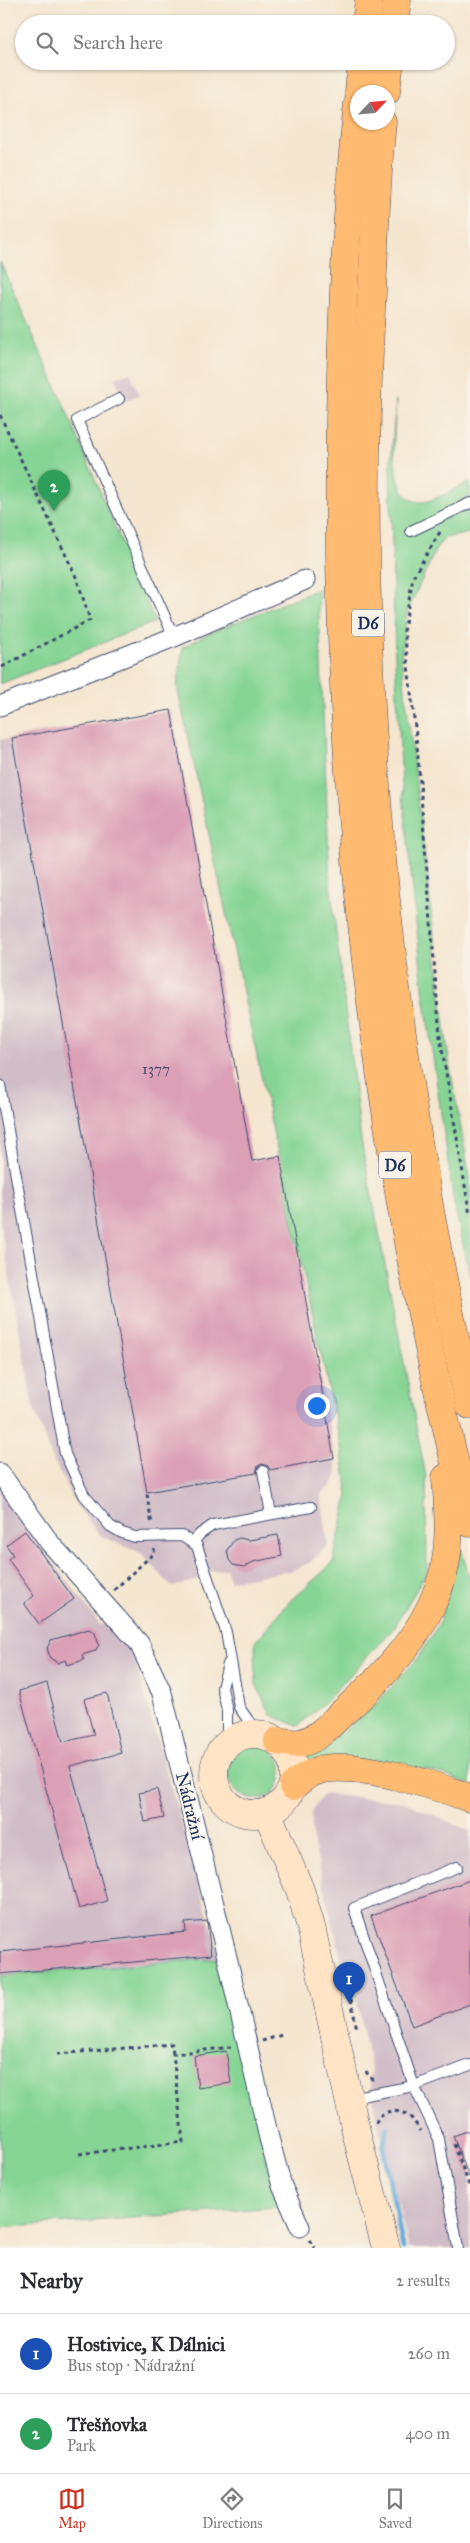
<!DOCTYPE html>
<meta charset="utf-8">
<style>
:root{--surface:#fff;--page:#f7f7f7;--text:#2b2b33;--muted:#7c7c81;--line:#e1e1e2;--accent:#c8321e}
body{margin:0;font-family:"IM FELL Great Primer",serif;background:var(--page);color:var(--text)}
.compass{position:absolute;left:350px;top:85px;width:45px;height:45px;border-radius:50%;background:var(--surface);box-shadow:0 1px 4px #0004;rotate:64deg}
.you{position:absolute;left:316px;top:1405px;width:18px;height:18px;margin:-12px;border:4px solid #fff;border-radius:50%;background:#1a73e8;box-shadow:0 0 0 8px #1a73e833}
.badge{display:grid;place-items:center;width:32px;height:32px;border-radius:50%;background:var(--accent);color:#fff;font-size:16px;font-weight:700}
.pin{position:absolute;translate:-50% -41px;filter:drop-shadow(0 1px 2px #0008)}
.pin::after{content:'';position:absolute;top:26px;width:18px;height:15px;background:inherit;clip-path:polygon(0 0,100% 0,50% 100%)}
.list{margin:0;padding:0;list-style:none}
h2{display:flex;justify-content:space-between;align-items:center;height:65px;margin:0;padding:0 20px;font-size:21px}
h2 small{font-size:16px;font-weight:400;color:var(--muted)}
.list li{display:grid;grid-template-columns:32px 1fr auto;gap:15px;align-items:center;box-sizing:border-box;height:80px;padding:0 20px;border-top:1px solid var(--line)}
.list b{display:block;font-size:19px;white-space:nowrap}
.list p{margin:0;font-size:16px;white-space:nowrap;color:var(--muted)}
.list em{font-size:16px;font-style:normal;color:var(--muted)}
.icon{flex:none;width:28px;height:28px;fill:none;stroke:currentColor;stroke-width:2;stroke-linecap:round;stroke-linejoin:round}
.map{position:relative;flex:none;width:470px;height:2248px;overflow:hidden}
.search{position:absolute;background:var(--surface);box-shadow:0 1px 4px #0004;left:15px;right:15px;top:15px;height:55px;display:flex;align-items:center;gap:12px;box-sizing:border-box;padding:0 18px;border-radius:28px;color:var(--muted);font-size:19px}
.sheet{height:225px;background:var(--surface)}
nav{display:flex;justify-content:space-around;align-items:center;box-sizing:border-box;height:70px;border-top:1px solid var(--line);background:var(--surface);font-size:14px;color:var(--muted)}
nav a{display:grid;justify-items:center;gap:2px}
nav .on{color:var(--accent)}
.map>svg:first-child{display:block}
.industrial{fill:#d1bdc8}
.green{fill:#87d595;stroke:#51827a}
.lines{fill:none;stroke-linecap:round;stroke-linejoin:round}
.stream{stroke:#66aadb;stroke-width:5}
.building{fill:#db9fb6}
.lane-casing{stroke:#3c4a6f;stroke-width:12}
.street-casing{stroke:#3c4a6f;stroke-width:21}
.secondary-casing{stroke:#3c4a6f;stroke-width:29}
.highway-casing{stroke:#3c4a6f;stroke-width:29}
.path{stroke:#3c4a6f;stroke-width:3;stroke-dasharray:4 4;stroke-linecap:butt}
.lane{stroke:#fff;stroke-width:10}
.street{stroke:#fff;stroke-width:19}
.secondary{stroke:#ffe4c6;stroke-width:28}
.highway{stroke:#ffbb71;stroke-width:28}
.labels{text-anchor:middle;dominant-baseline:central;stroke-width:4;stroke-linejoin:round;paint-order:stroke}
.number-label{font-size:15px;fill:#4b4b74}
.shield{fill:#f7f3e8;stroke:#5d6a87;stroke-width:1}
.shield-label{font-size:16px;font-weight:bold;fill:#1b2f5e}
.street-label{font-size:18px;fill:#1b2f5e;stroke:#f7f3e8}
</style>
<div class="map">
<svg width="470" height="2248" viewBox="0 0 470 2248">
<rect width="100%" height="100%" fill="#f7f3e8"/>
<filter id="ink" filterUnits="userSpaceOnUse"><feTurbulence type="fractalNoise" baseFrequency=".02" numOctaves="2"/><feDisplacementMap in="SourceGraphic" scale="10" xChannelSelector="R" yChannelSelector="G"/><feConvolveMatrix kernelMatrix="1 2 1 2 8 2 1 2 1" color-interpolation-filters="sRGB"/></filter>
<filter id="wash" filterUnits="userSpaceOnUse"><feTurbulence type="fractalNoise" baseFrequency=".0096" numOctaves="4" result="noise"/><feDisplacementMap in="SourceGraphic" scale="20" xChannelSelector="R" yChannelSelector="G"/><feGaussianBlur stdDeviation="1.12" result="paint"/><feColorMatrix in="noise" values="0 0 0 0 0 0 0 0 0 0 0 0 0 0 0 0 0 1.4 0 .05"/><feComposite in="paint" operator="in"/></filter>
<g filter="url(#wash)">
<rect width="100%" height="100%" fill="#f5e6d0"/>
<g class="industrial">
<path d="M 130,372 L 139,395 L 124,401 L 115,378 Z"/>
<path d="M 171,710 L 252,1160 L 280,1156 L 337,1472 L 332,1485 L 321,1494 L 328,1545 L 309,1563 L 290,1571 L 229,1581 L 227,1569 L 198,1573 L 198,1580 L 172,1587 L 141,1553 L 100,1536 L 75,1503 L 51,1455 L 33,1407 L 0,1222 L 0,740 Z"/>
<path d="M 0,1489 L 100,1625 L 109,1622 L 133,1655 L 220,1958 L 0,1976 Z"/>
<path d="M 323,1794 L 404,1802 L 470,1831 L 470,2248 L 409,2248 L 377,2119 L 369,2077 L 372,2073 L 356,1996 L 350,1997 L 313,1840 L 311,1813 Z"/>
</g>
<g class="green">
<path d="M 0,262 L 62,400 L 155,622 L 0,684 Z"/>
<path d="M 396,400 C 395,423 385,504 423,502 C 432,502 461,486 470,482 L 470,533 L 445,538 L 437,547 L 407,612 L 401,656 L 449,1062 L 470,1179 L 470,1275 L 454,1203 L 423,988 L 402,785 L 395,658 L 390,470 Z"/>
<path d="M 318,589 L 330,883 L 361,1140 L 426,1477 L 427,1571 L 394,1628 L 328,1699 L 298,1726 L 271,1715 L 256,1684 L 255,1642 L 290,1601 L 333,1563 L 348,1495 L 341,1446 L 177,686 L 183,647 L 214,631 Z"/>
<path d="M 461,1549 L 470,1579 L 470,1785 L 443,1774 L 406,1765 L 305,1763 L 301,1752 L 339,1735 L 378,1702 L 418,1658 L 438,1626 Z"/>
<circle cx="255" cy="1772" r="27"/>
<path d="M 220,1958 L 278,2207 L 0,2228 L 0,1976 Z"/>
</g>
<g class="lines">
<path class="stream" d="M 388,2127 L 383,2147 L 403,2248"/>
</g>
<g id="blocks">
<g class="building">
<path d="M 171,710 L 252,1161 L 280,1156 L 334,1458 L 270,1470 L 268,1466 L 262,1464 L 258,1466 L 256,1473 L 147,1492 L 12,738 Z"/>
<path d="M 25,1531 L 74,1599 L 39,1624 L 24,1603 L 34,1596 L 8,1559 L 13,1555 L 6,1545 Z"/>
<path d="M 278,1535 L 282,1556 L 253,1562 L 244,1567 L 233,1565 L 229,1560 L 227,1550 L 234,1540 L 239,1538 L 249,1540 Z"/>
<path d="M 89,1629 L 95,1633 L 99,1645 L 95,1651 L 82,1655 L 84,1660 L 67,1665 L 65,1660 L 58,1663 L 50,1658 L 47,1648 L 51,1640 Z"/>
<path d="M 47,1683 L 63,1742 L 94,1735 L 84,1699 L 107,1693 L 121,1753 L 70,1766 L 107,1901 L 79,1909 L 19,1691 Z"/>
<path d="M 157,1789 L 164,1818 L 145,1822 L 139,1793 Z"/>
<path d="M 470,1880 L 470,2004 L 412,2026 L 371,1916 Z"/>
<path d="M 207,1921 L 211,1955 L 0,1974 L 0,1952 L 186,1932 L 185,1923 Z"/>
<path d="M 226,2051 L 231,2083 L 198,2088 L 194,2056 Z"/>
<path d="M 470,2130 L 470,2177 L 469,2177 L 453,2136 Z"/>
</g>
</g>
</g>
<g filter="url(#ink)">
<use href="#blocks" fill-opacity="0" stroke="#3c4a6f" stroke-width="1"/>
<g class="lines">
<g class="lane-casing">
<g id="lane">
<path d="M 119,399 L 77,420 L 174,637"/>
<path d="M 411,531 L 470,503"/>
<path d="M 0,1085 L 65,1454 L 84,1495 L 110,1526 L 122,1533 L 135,1537 L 182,1536 L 197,1546 L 226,1632 L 239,1707 L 257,1733"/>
<path d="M 263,1471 L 271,1514"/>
<path d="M 193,1542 L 200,1534 L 213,1525 L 311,1507"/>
<path d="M 227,1743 L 227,1710 L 222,1688 L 228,1664"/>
<path d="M 457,1867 L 354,1908 L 414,2086 L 439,2139 L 458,2248"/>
<path d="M 350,2098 L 414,2086 L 470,2065"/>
</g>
</g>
<g class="street-casing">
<g id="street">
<path d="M 0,706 L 174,637 L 305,580"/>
<path d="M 0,1473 L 50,1543 L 139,1643 L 162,1693 L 227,1957 L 269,2138 L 282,2186 L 300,2227"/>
</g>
</g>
<g class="secondary-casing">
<g id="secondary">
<circle cx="254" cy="1774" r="40"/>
<path d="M 267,1812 L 300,1890 L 311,1927 L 357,2136 L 386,2248"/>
</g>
</g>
<g class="highway-casing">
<g id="highway">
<path d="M 366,24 L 369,0"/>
<path d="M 394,24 L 397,0"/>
<path d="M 359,92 L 362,61"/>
<path d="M 386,92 L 390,61"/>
<path d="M 358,104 C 346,208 342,314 340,419 C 334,791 377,1163 470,1523"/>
<path d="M 382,122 C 376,178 375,235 372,291 C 350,663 386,1041 470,1405"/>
<path d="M 278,1741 C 285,1742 293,1744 300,1743 C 316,1740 329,1726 340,1715 C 380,1680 421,1638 439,1587 C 452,1553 449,1514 446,1478"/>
<path d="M 293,1786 C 301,1779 312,1771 323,1769 C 360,1762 434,1785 470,1798"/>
</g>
</g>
<g class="path">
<path d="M 0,415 L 77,579 L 90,620 L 0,668"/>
<path d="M 440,532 L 413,577 L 404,630 L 417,745 L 440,1037 L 470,1215"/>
<path d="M 147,1494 L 152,1525"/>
<path d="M 114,1590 L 154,1553 L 154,1548"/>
<path d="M 351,1999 L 357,2030"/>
<path d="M 262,2041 L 282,2035"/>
<path d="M 57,2054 L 172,2044 L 173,2054"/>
<path d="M 366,2071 L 369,2077 L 374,2080"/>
<path d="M 376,2123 C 380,2109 400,2108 410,2117 C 414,2120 417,2126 420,2131"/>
<path d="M 454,2144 L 470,2188"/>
<path d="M 79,2154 L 183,2142 L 173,2054 L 231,2047"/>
<path d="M 309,2240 L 315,2248"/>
</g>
<use href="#lane" class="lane"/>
<use href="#street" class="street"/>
<use href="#secondary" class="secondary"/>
<use href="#highway" class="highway"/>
</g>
</g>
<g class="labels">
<g class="number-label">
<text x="156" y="1069">1377</text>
</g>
<g class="shield">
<rect x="352" y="609.5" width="32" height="27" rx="4"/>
<rect x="379" y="1151.5" width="32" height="27" rx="4"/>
</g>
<g class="shield-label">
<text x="368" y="623">D6</text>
<text x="395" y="1165">D6</text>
</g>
<g class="street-label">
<text transform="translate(190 1806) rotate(76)">Nádražní</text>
</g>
</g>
</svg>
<svg class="compass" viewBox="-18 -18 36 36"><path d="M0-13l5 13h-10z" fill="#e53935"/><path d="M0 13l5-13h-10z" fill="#7c7c81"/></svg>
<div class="you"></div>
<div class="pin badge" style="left:349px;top:2003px;background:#1a4fb4">1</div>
<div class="pin badge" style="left:54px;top:511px;background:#2e9e5b">2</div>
<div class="search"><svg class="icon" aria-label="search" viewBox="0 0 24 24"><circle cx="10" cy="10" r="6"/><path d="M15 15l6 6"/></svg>Search here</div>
</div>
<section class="sheet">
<h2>Nearby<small>2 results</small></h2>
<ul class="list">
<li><span class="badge" style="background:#1a4fb4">1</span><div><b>Hostivice, K Dálnici</b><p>Bus stop · Nádražní</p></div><em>260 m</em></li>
<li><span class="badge" style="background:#2e9e5b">2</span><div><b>Třešňovka</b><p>Park</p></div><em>400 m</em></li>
</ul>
</section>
<nav>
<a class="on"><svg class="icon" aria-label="map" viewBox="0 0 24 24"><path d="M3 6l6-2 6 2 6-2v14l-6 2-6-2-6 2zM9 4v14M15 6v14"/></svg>Map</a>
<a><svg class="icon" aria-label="directions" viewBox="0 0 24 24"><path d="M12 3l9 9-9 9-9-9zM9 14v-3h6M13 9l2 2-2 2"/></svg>Directions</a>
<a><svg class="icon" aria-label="saved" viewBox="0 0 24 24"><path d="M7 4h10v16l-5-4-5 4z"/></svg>Saved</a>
</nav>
